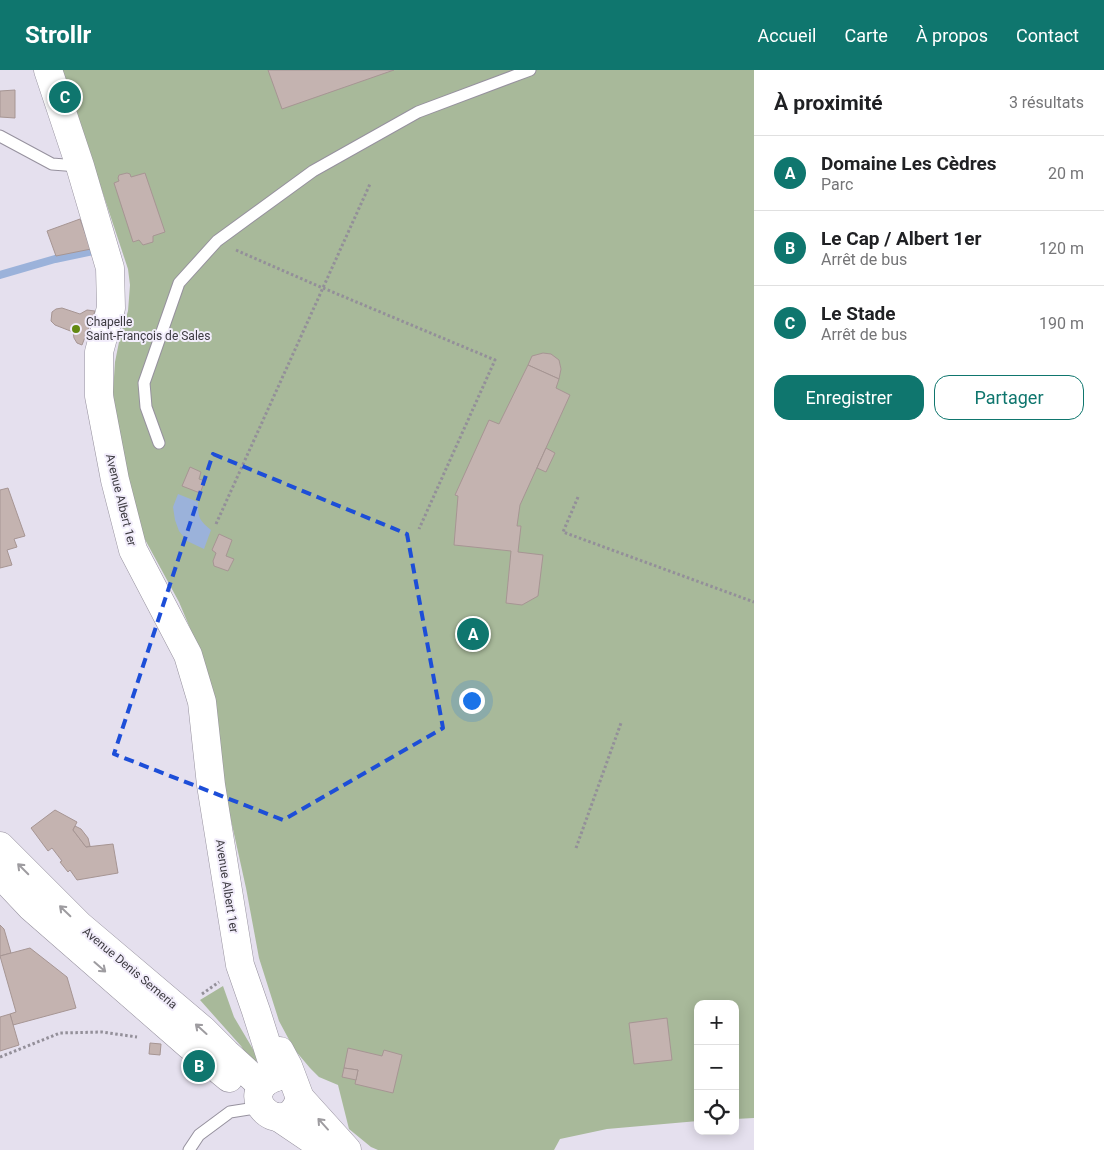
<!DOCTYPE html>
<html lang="fr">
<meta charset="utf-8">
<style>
:root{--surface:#fff;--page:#f2f2f2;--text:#202124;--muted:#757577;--line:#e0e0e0;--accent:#0f766e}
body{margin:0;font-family:Roboto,sans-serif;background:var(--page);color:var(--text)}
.controls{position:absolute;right:15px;bottom:15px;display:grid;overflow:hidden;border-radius:10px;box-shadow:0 2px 12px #0003}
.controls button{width:45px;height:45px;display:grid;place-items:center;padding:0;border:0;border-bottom:1px solid var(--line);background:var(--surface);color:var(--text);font:25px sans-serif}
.you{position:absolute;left:471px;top:630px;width:18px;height:18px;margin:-12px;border:4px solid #fff;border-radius:50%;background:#1a73e8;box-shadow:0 0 0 8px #1a73e833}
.badge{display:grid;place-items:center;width:32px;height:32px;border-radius:50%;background:var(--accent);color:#fff;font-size:16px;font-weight:700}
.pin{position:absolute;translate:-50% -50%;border:2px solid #fff;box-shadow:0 1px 5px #0006}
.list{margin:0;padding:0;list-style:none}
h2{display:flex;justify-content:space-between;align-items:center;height:65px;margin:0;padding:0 20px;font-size:21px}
h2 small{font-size:16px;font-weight:400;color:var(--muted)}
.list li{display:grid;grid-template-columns:32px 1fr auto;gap:15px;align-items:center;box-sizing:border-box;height:75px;padding:0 20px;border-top:1px solid var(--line)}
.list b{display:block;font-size:19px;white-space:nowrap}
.list p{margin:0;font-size:16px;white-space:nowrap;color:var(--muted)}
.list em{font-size:16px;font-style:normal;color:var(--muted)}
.actions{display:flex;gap:10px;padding:15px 20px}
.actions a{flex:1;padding:11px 0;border:1px solid var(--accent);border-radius:15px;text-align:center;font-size:18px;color:var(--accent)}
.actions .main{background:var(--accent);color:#fff}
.icon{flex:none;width:28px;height:28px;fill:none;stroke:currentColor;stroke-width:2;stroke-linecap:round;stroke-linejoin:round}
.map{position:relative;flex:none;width:754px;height:1080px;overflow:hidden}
header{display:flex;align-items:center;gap:30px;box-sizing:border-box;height:70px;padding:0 25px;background:var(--accent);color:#fff}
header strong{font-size:24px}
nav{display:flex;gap:28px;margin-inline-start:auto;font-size:18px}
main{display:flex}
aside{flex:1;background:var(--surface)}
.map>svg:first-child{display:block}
.green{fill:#a8b99a}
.water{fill:#9bb2da}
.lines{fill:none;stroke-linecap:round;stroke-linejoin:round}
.stream{stroke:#9bb2da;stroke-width:8}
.building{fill:#c4b3b0;stroke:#a69593}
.lane-casing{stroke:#96919e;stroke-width:13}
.secondary-casing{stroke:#96919e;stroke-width:29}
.path{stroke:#938f99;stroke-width:3;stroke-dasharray:2.5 2.5;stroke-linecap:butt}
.lane{stroke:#fff;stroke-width:11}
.secondary{stroke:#fff;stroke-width:28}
.oneway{stroke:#9e9ca0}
.marked{fill:none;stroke:#1d4ed8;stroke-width:4;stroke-dasharray:10 6;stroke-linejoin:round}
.poi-dot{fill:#628911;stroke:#f2edfb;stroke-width:2}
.labels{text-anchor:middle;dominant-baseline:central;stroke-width:4;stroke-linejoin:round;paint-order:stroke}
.poi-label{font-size:12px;fill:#3c3a40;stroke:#f2edfb;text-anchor:start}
.street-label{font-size:12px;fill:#3c3a40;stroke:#f2edfb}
</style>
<header>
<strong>Strollr</strong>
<nav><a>Accueil</a><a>Carte</a><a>À propos</a><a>Contact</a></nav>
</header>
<main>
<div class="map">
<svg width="754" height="1080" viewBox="0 0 754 1080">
<rect width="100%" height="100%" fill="#e5e0ee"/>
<g class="green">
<path d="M 62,0 L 754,0 L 754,1048 L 735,1049 L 735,934 L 698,934 L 698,1051 L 607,1059 L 560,1069 L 554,1080 L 378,1080 L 371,1077 L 349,1059 L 338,1015 L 319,1007 L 310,998 L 294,979 L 279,951 L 259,888 L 246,818 L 223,714 L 215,633 L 206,596 L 179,532 L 142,464 L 120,377 L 113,322 L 115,292 L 120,267 L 128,241 L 130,215 L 128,199 Z"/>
<path d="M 223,916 L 234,947 L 257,986 L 258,990 L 254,992 L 250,990 L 241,976 L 200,930 Z"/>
</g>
<path class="water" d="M 178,424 L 198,432 C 198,448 199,450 211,460 L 204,479 L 187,471 L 179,461 L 175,450 L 173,437 Z"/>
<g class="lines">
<path class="stream" d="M 0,205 L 55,189 L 93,181"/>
</g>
<g class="building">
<path d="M 268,0 L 394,0 L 282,39 Z"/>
<path d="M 15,20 L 15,48 L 0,47 L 0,21 Z"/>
<path d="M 127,103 L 130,104 L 131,107 L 145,103 L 165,162 L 153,166 L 153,172 L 143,175 L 139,170 L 133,172 L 114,113 L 119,111 L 118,108 L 119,105 Z"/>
<path d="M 80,149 L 91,179 L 56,186 L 47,161 Z"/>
<path d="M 62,238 L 80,244 L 87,240 L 95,241 L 82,275 L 77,273 L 74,268 L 73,262 L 55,255 L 51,251 L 52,242 L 56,239 Z"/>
<path d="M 543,283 L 551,284 L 559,290 L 561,299 L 559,309 L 528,295 L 532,286 Z"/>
<path d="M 528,295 L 559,309 L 556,318 L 570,325 L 520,435 L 517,456 L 521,456 L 518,482 L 543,485 L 538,526 L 522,535 L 506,533 L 511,481 L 454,475 L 458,426 L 455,425 L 489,350 L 499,354 Z"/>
<path d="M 546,378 L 555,383 L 546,402 L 537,398 Z"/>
<path d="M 190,397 L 201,402 L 199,409 L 205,411 L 200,423 L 182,416 Z"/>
<path d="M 8,418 L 25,466 L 14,469 L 17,477 L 7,480 L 12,495 L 0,498 L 0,420 Z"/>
<path d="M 219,464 L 232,470 L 226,486 L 234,489 L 228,501 L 214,496 L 213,491 L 216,483 L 212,480 Z"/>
<path d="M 55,740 L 77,752 L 73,760 L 86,777 L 113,774 L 118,803 L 77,810 L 70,800 L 68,802 L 60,792 L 62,791 L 52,778 L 48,781 L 31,758 Z"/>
<path d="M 75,756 L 81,759 L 88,768 L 90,776 L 86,777 L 73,760 Z"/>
<path d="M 0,855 L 4,859 L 11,883 L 0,886 Z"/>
<path d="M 30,878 L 67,907 L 76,938 L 13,955 L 10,944 L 16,942 L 0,886 Z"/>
<path d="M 10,944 L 19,975 L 0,981 L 0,947 Z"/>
<path d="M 667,948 L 672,990 L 634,994 L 629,953 Z"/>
<path d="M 150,973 L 161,974 L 160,985 L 149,984 Z"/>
<path d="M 348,978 L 382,986 L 384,980 L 402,985 L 393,1023 L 355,1014 L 358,1000 L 344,998 Z"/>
<path d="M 344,998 L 358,1000 L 356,1010 L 342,1007 Z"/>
</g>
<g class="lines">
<g class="lane-casing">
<g id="lane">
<path d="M 0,66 L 52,94 L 78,96"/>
<path d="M 159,373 L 146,337 L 144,313 L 179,213 L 217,171 L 313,101 L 418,42 L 530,0"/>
<path d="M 189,1080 L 199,1065 L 230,1042 L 261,1037"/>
</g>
</g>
<g class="secondary-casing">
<g id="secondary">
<path d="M 48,0 L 80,96 L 110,198 L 111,238 L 99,282 L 99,326 L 115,410 L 133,480 L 188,585 L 202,632 L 211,715 L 240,895 L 256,941 L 277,1007"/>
<path d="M 0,776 L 79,855 L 203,960 L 226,983 L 262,1016"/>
<path d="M 0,804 L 31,837 L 189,975 L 229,1008"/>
<path d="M 276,1007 C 230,1024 286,1075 300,1028 L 288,996 L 280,981"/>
<path d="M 300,1028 L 347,1080"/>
<path d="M 278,1047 L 327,1080"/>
</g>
</g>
<g class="path">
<path d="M 236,180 L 323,218 L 495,290 L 419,459"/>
<path d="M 578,427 L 563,462 L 754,532"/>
<path d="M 216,454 L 370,114"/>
<path d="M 576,778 L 621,653"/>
<path d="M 202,924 L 219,912"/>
<path d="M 0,987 L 60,963 L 102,962 L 137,967"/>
</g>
<use href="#lane" class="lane"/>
<use href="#secondary" class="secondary"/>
</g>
<defs><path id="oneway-shaft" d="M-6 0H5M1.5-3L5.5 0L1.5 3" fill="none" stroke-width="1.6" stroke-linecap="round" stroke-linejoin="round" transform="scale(1.25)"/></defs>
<g class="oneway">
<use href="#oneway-shaft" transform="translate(23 799) rotate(-135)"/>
<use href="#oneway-shaft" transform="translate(65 841) rotate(-136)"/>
<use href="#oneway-shaft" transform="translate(100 897) rotate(41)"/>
<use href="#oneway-shaft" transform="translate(201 959) rotate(-138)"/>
<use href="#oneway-shaft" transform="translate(323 1054) rotate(-132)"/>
</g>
<path class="marked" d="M 213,384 L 407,464 L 443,658 L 283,750 L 114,684 Z"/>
<circle class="poi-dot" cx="76" cy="259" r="5"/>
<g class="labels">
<g class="poi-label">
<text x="86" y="252">Chapelle<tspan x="86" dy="14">Saint-François de Sales</tspan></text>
</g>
<g class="street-label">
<text transform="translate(121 430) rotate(76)">Avenue Albert 1er</text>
<text transform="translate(227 816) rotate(81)">Avenue Albert 1er</text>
<text transform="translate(130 898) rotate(40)">Avenue Denis Semeria</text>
</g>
</g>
</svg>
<div class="controls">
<button>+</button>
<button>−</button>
<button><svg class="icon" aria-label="locate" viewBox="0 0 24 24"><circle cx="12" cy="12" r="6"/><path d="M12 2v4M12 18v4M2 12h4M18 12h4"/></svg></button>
</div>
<div class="you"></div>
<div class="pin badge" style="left:473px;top:564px">A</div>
<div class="pin badge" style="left:199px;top:996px">B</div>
<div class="pin badge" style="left:65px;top:27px">C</div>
</div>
<aside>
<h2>À proximité<small>3 résultats</small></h2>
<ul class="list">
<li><span class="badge">A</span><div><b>Domaine Les Cèdres</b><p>Parc</p></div><em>20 m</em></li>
<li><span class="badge">B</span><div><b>Le Cap / Albert 1er</b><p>Arrêt de bus</p></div><em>120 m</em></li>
<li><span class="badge">C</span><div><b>Le Stade</b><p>Arrêt de bus</p></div><em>190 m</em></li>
</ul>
<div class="actions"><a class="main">Enregistrer</a><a>Partager</a></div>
</aside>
</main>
